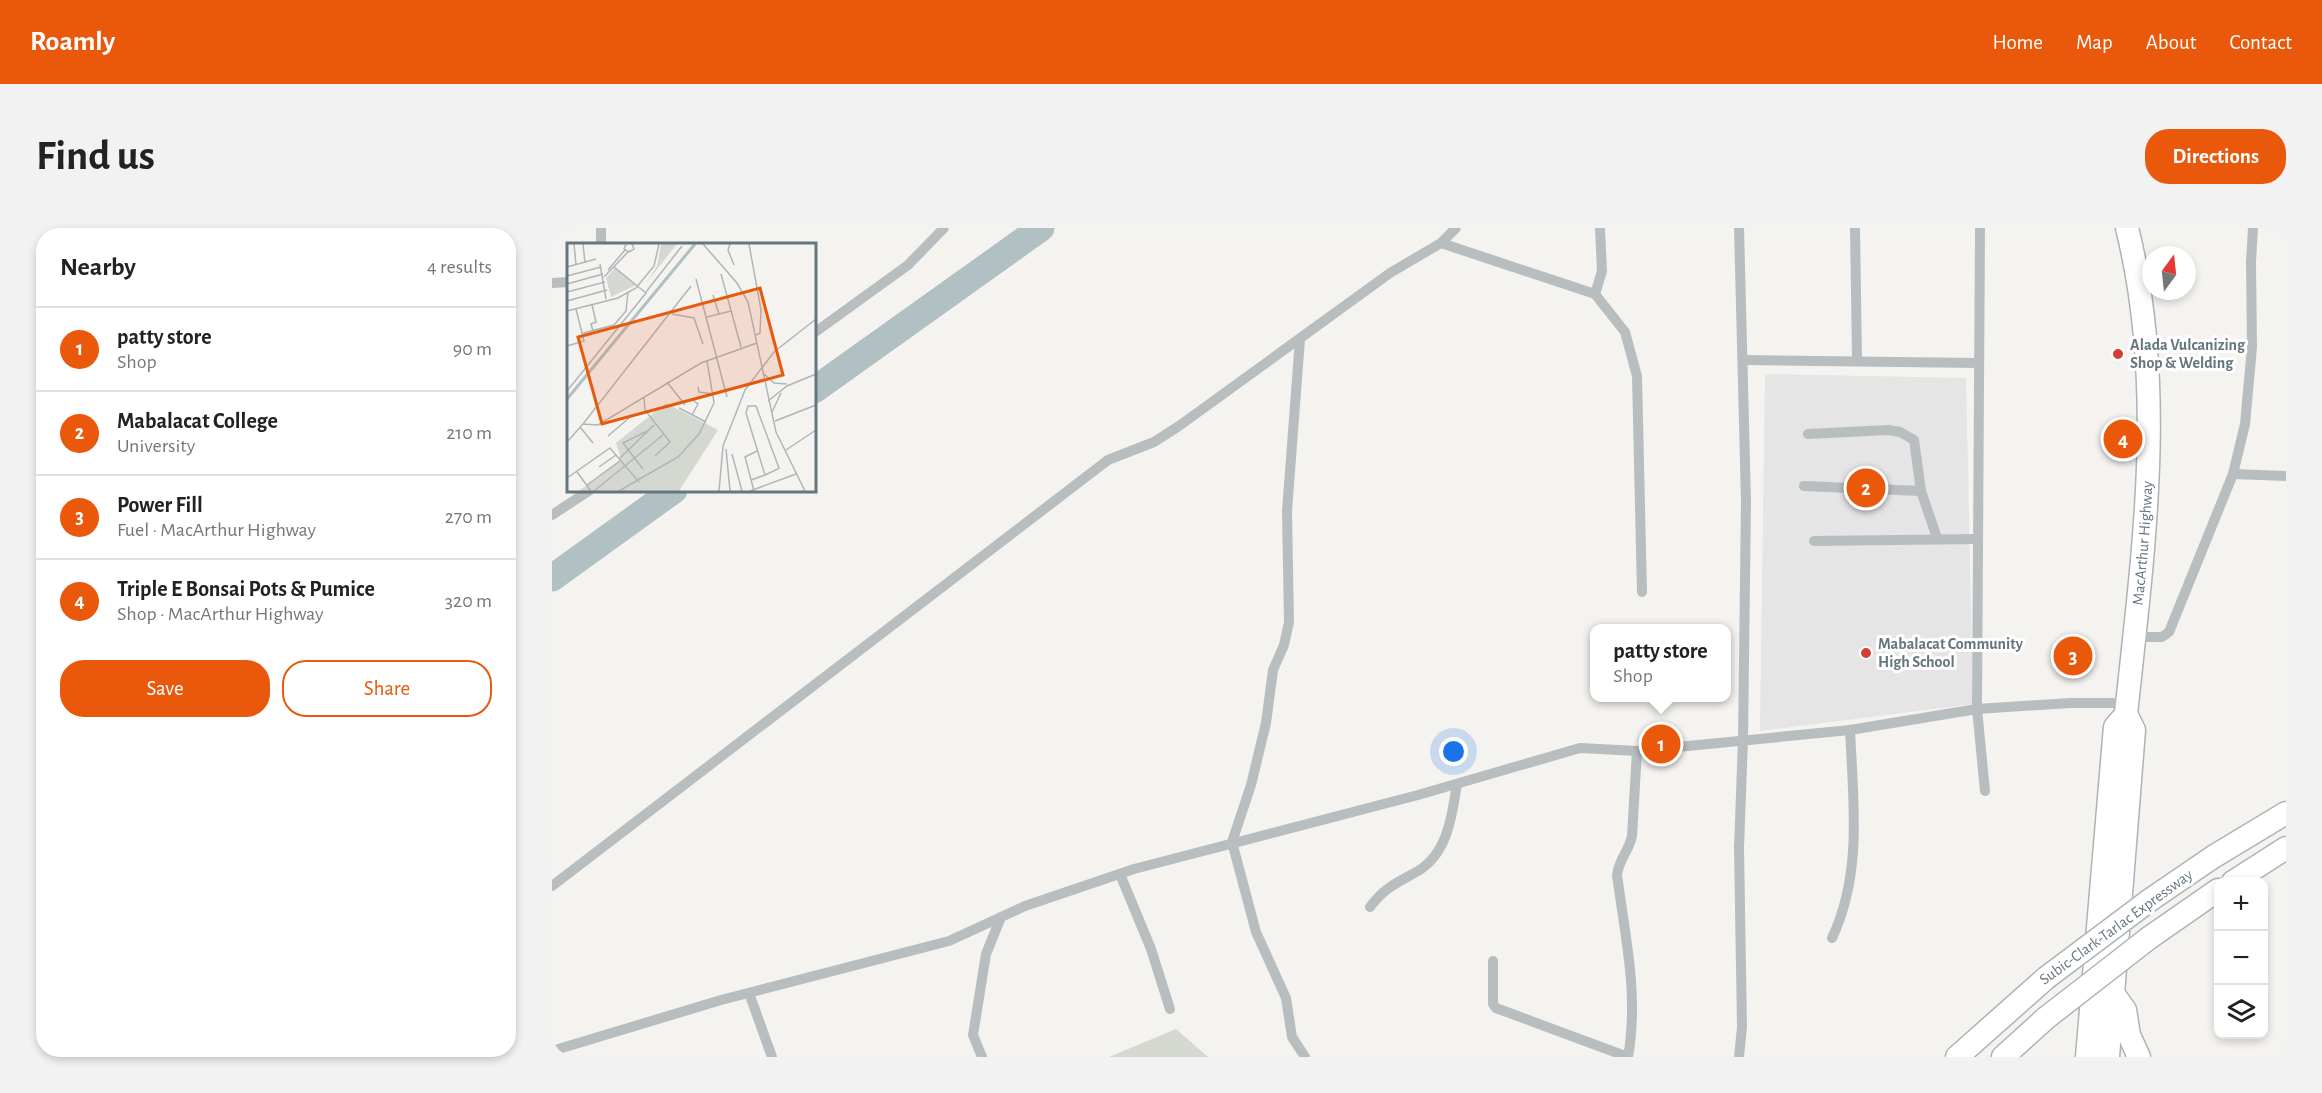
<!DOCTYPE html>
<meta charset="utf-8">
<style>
:root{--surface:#fff;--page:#f2f2f2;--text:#222;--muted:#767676;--line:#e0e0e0;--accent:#ea580c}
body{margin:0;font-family:"Alegreya Sans",sans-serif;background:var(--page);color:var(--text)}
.controls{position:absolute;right:18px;bottom:18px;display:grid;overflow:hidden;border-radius:12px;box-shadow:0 3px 9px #0003}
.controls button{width:54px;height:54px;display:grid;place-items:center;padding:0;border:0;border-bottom:2px solid var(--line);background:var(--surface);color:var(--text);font:30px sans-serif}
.compass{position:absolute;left:1590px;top:18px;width:54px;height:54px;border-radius:50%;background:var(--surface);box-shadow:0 3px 9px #0003;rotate:15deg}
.you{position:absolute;left:902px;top:524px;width:21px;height:21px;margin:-15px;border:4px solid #fff;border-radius:50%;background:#1a73e8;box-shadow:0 0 0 9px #1a73e833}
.badge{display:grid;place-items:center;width:39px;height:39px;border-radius:50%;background:var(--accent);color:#fff;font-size:20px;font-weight:700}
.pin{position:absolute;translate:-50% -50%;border:3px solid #fff;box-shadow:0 2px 6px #0006}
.popup{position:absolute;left:1038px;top:396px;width:141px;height:78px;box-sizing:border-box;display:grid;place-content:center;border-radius:12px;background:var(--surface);filter:drop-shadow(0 2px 4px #0005);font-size:20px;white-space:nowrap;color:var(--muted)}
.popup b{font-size:22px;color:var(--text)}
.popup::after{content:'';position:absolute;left:50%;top:100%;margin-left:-12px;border:12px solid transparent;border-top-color:var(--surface)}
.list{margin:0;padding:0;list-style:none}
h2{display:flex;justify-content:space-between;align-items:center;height:78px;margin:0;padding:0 24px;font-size:26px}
h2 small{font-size:20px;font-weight:400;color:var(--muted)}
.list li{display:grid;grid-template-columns:39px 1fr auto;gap:18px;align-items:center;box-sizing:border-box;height:84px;padding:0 24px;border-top:2px solid var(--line)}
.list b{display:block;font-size:22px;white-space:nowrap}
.list p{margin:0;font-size:20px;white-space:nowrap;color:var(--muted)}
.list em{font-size:20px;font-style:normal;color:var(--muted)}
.actions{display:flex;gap:12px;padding:18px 24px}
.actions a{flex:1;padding:14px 0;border:2px solid var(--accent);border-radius:24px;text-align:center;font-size:21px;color:var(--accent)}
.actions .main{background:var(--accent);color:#fff}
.icon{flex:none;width:33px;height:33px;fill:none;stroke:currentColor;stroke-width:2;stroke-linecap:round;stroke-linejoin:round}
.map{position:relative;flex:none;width:1734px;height:829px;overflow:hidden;border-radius:24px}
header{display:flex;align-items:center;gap:36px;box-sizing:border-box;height:84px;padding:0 30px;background:var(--accent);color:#fff}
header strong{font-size:28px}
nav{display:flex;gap:33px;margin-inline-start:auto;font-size:21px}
.intro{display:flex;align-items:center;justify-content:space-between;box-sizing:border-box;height:144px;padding:0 36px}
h1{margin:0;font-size:42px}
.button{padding:15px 27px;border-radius:24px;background:var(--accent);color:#fff;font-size:21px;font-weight:700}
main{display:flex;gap:36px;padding:0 36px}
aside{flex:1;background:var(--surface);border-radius:24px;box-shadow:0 3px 9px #0003}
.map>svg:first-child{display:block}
.built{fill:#e4e5e4}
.green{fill:#d4d8d0}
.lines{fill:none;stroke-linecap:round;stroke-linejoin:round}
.river{stroke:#b1c0c2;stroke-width:27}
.highway-casing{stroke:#aeb3b5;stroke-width:25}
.minor{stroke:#b8bec0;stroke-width:10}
.highway{stroke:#fff;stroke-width:22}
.highway-bridge-casing{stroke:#aeb3b5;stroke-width:25;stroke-linecap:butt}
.highway-bridge{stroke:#fff;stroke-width:22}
.poi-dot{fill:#d33f31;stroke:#fff;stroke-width:2}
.labels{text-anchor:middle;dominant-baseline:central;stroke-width:6;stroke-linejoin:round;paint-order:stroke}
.poi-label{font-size:16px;font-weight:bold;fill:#65777e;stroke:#fff;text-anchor:start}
.street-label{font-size:16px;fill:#65777e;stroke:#fff}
.inset-river{fill:none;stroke:#b1c0c2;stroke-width:3}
.inset-road{fill:none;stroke:#aeb6b8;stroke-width:1.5}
.view{fill:#e8590c;fill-opacity:0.15;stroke:#e8590c;stroke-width:3}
.inset-edge{fill:none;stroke:#65777e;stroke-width:3}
</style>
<header>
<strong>Roamly</strong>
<nav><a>Home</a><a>Map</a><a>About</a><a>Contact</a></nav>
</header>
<div class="intro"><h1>Find us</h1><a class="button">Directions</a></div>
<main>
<aside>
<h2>Nearby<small>4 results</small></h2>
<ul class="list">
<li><span class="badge">1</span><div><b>patty store</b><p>Shop</p></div><em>90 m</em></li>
<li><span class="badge">2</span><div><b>Mabalacat College</b><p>University</p></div><em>210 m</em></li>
<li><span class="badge">3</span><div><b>Power Fill</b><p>Fuel · MacArthur Highway</p></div><em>270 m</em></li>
<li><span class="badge">4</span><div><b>Triple E Bonsai Pots &amp; Pumice</b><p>Shop · MacArthur Highway</p></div><em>320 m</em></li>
</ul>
<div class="actions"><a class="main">Save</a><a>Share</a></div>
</aside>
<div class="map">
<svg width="1734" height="829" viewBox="0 0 1734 829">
<rect width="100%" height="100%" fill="#f4f3f0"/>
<path class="built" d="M 1213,146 L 1414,150 L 1421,476 L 1208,503 Z"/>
<path class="green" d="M 624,801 L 656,829 L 557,829 Z"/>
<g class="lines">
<g class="river">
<path d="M 262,162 L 489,0"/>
<path d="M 0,350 L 122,262"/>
</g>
<g class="highway-casing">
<g id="highway">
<path d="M 1681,654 L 1734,620"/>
<path d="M 1598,672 L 1661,629 L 1734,585"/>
<path d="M 1597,710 L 1666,662"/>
<path d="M 1560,764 L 1573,782 L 1577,807 L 1587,829"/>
<path d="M 1405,829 L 1494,750"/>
<path d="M 1451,829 L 1494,790"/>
<path id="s1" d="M 1535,829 L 1563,499 L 1574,486 C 1591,325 1615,160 1575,0"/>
<path d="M 1556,829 L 1582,502 L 1574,486"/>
</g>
</g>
<g class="minor">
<path d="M 49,0 L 49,16"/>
<path d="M 1187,0 L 1194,273 L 1191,512 L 1187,620 L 1190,799 L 1187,829"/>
<path d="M 1303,0 L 1305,132"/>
<path d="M 1428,0 L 1425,481 L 1433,563"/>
<path d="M 889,15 L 1043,66 L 1073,104 L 1085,148 L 1090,364"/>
<path d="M 0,55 L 16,54"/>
<path d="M 1043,66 L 1050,43 L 1048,0"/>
<path d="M 262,105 L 356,37 L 392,0"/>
<path d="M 748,111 L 735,283 L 737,394 L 732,417 L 721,442 L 714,495 L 699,557 L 680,614 L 704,704 L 734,770 L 740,809 L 753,829"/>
<path d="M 1191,132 L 1426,135"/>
<path d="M 1256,206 L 1336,202 L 1348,204 L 1362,212 L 1369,263 L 1385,310"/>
<path d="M 1681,246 L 1734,248"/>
<path d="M 1252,258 L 1369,263"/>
<path d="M 0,287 L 38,262"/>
<path d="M 1262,313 L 1426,311"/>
<path d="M 1582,409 L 1610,409 L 1617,404 L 1681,246 L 1693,196 L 1700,119 L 1699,34 L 1701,0"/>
<path d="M 568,646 L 599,721 L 618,781"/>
<path d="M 0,658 L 556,232 L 602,214 L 627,198 L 838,45 L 889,15 L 904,0"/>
<path d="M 818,679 C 833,659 845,655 866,643 C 896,625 900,587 905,556"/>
<path d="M 1280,710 C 1311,645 1301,571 1298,502"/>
<path d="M 941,733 L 941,776 L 944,780 L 1076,829"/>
<path d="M 197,765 L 220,829"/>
<path d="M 0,823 L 169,772 L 397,713 L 473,678 L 582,641 L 866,567 L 1028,520 L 1085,523 L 1298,502 L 1425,481 L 1518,475 L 1575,475"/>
<path d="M 430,829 L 421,807 L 434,726 L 449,689"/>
<path d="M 1076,829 C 1087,767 1073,708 1065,647 C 1067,631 1077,623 1080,608 L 1085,523"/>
</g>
<use href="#highway" class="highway"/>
<g class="highway-bridge-casing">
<g id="highway-bridge">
<path d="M 1494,750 L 1598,672"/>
<path d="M 1494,790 L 1597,710"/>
</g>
</g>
<use href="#highway-bridge" class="highway-bridge"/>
</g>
<g class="poi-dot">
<circle cx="1566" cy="126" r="6"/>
<circle cx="1314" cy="425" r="6"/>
</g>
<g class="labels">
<g class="poi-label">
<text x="1578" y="117">Alada Vulcanizing<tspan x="1578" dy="18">Shop &amp; Welding</tspan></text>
<text x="1326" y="416">Mabalacat Community<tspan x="1326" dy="18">High School</tspan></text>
</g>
<g class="street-label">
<text stroke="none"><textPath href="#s1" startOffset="520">MacArthur Highway</textPath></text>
<text transform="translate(1564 699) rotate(-36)">Subic-Clark-Tarlac Expressway</text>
</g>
</g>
<g transform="translate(15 15)">
<rect width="249" height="249" fill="#f4f3f0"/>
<path d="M 94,1 L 110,1 L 79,40 L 90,23 ZM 48,25 L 69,42 L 44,54 L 39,35 ZM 99,160 L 151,187 L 112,248 L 12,248 L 54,216 L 49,200 Z" fill="#d4d8d0"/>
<path class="inset-river" d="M 0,156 L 128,1"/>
<path class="inset-road" d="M 7,1 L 9,22M 16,1 L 18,20M 59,1 L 57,6 L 62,9 L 67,6 L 65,1M 136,1 L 170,40 L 181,59 L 209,189 L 238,248M 163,1 L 161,7 L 167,22M 182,1 L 194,67 L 193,90 L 189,92M 33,21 L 39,56M 0,24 L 29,16M 41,27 L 58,7M 154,31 L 174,104M 0,33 L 34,24M 37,34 L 61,9M 129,36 L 160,154M 0,41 L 36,31M 0,49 L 38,39M 79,49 L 115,3M 146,52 L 152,71M 0,58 L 40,47M 25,62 L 29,79 L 24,81 L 26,88M 0,68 L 51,55 L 69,45 L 87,23 L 92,1M 105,71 L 127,75 L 136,101M 140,74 L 164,68M 16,90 L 47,82 L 59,68 L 61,49M 0,103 L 17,98 L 9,66M 196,130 L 207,140 L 220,141M 100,139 L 118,162M 131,144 L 132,149 L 147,151M 0,148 L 79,50 L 47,24M 77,155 L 78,167 L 103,199 L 88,213M 201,158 L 220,143 L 249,131M 112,165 L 139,179M 205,169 L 214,150M 125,172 L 131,161 L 126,157M 208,178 L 249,162M 16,181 L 124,43M 13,184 L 26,200M 41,193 L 62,175M 0,199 L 16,181 L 31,182 L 134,120 L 190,100M 159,206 L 163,248M 219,207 L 249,187M 165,211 L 175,248M 52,216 L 87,182M 32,224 L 49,212M 76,226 L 56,200 L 80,188M 10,229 L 24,248M 0,235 L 43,205 L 72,239M 184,237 L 198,232 L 211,226 L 212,225 L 189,163 L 181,163 L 179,170 L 198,232M 20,242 L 53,218M 27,248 L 96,192M 52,248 L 111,214 L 132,191 L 147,160 L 140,118M 152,248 L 156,203 L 178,147 L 207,109 L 249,76M 183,248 L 229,231M 187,248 L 178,214 L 190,208"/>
<path class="view" d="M 193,45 L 216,132 L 35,181 L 11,94 Z"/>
<rect width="249" height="249" class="inset-edge"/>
</g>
</svg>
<div class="controls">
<button>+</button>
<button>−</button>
<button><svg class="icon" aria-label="layers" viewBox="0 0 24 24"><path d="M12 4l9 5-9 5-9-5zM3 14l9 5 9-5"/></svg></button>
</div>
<svg class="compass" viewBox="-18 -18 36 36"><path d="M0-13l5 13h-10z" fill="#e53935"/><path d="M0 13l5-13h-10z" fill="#767676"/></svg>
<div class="you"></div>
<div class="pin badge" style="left:1109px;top:516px">1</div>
<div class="popup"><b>patty store</b>Shop</div>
<div class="pin badge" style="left:1314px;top:260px">2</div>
<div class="pin badge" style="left:1521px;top:428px">3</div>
<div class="pin badge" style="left:1571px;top:211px">4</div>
</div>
</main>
